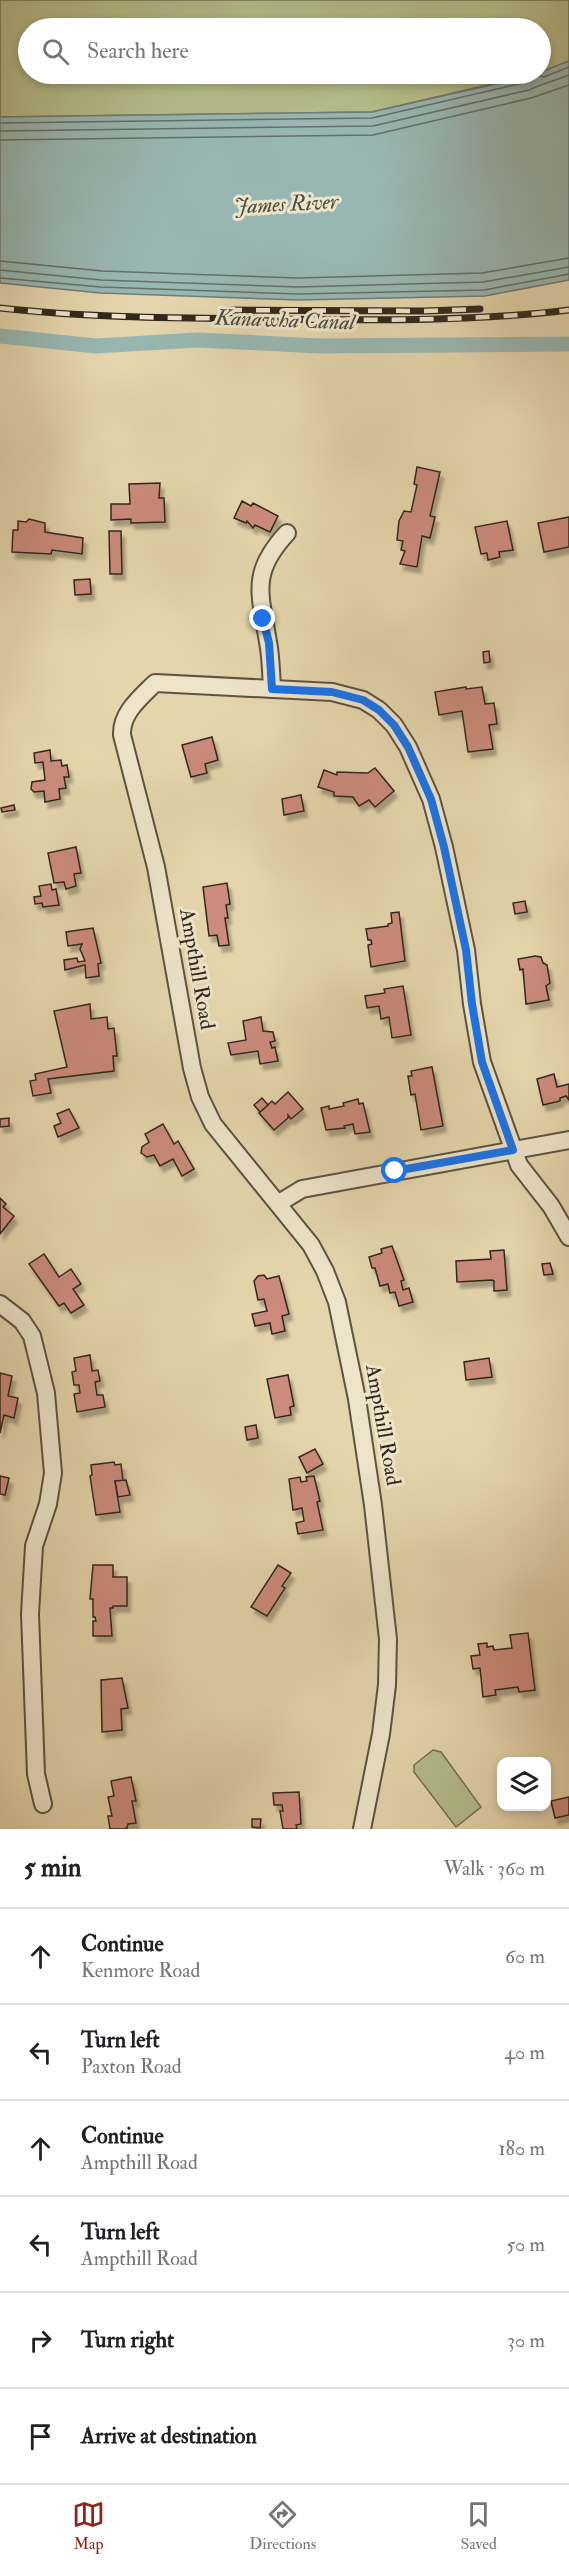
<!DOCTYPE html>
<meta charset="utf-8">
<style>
:root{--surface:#fff;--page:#f2f2f2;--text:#202124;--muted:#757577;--line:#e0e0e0;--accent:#8f2418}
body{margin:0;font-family:"IM FELL Double Pica",serif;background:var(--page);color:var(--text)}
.controls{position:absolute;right:18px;bottom:18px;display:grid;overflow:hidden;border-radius:12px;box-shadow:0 3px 9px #0003}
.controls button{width:54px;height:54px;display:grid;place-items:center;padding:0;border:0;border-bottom:2px solid var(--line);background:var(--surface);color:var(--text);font:30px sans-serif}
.stop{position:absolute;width:18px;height:18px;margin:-14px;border:4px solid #1a73e8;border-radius:50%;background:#fff}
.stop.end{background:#1a73e8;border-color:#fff;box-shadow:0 2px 6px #0008}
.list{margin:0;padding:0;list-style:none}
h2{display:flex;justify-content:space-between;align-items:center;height:78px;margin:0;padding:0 24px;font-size:26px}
h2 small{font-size:20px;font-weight:400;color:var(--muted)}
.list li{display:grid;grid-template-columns:39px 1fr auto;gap:18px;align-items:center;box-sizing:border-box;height:96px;padding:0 24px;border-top:2px solid var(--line)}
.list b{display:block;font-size:22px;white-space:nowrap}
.list p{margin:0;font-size:20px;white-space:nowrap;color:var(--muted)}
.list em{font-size:20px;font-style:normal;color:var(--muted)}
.icon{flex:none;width:33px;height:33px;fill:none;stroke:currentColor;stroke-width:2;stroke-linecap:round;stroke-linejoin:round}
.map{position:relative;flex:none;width:569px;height:1829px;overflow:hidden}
.search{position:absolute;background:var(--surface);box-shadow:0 3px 9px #0003;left:18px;right:18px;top:18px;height:66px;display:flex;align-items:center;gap:15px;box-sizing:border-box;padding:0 21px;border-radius:33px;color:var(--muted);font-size:22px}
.sheet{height:654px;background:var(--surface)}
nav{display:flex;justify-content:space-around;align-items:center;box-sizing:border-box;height:84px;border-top:2px solid var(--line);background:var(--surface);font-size:16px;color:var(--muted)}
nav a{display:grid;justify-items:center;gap:3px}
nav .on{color:var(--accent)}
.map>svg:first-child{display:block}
.green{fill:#b4bd8a;stroke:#727254;stroke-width:1.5}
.water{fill:#98b7b2;stroke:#6e7e76;stroke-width:1.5}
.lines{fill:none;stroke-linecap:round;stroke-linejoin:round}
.shore{stroke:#647068;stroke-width:1.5}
.canal{stroke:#98b7b2;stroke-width:15}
.building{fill:#cc8b7b;stroke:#30281d;stroke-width:1.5;filter:url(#shadow)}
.minor-casing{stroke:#5d5341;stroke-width:20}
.minor{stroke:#eee4ca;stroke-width:16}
.rail-casing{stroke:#30281d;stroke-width:7}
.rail{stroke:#eee4ca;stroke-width:4.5;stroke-dasharray:14;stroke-linecap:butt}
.route{stroke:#1a73e8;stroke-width:8}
.labels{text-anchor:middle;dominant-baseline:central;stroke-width:6;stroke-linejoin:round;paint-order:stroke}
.street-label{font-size:21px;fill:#30281d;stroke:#eee4ca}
.water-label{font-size:22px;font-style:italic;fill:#4a4c42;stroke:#eee4ca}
</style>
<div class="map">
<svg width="569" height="1829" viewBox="0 0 569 1829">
<defs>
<filter id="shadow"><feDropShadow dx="3.5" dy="6" stdDeviation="1.5" flood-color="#0004"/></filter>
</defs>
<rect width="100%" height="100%" fill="#e5d5ad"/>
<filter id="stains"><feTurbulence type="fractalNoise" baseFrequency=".00333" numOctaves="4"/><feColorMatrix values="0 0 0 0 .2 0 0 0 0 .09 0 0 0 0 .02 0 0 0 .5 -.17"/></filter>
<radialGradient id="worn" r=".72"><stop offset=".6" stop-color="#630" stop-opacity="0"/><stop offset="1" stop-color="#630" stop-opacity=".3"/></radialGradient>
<g class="green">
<path d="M 0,0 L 569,0 L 569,61 L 541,72 L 540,28 L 28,28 L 28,74 L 535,74 L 372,112 L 0,117 Z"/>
<path d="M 433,1750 L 441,1752 L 481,1807 L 456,1827 L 414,1772 L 414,1765 Z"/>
</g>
<path class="water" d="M 569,61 L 569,280 L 485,296 L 298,300 L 100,293 L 0,283 L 0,117 L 372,112 L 540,74 L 541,72 Z"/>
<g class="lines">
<g class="shore">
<path d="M 0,123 L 372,118 L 527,82 L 534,75 L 544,77 L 569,67"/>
<path d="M 0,131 L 373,126 L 529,90 C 541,84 555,81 569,75"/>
<path d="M 0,140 L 373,135 L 531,98 L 569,85"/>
<path d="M 0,261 L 102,271 L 298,278 L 482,273 L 569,258"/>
<path d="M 0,270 L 101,280 L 298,287 L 483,282 L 569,267"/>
<path d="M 0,278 L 101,287 L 298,294 L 484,290 L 569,274"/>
</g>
<path class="canal" d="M 0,336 L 96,346 L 197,340 L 321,346 L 569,344"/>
</g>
<g class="building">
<path d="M 417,467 L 440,472 L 430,516 L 435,517 L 430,538 L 422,536 L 417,567 L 400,564 L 405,551 L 401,550 L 403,541 L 397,540 L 399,521 L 404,511 L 411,512 L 417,485 L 414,484 Z"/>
<path d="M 160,483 L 159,498 L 164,498 L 165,522 L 131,523 L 131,519 L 111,520 L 111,504 L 130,504 L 129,484 Z"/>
<path d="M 242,501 L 251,506 L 253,503 L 278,516 L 270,532 L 255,525 L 253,528 L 247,521 L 246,523 L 234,518 Z"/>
<path d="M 569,517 L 569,547 L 544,552 L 538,523 Z"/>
<path d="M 29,519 L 45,523 L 45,532 L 83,538 L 82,554 L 52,550 L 51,554 L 12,552 L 13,530 L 18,530 L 18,521 L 26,522 Z"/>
<path d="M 507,521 L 513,550 L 499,552 L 500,557 L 488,560 L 487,553 L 481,554 L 475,527 Z"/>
<path d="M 109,531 L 121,531 L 122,574 L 110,574 Z"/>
<path d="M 90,579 L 91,594 L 75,595 L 74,580 Z"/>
<path d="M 489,651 L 490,662 L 484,663 L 483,652 Z"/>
<path d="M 466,687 L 466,689 L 482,687 L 485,704 L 494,703 L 497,724 L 489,725 L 493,749 L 468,752 L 462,711 L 439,715 L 435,692 Z"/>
<path d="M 212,737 L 218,760 L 205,764 L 207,773 L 191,777 L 182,745 Z"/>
<path d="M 50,750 L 51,761 L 61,760 L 62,766 L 67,765 L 69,777 L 64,777 L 66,788 L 59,789 L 60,799 L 45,802 L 44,791 L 34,792 L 31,789 L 32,782 L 45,780 L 43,762 L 35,763 L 34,753 Z"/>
<path d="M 375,768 L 394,791 L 375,807 L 369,800 L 359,806 L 353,797 L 334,796 L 334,792 L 318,787 L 324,770 L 337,775 L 337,772 L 368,773 Z"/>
<path d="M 301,795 L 304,811 L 284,815 L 282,799 Z"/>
<path d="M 14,805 L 15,810 L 2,812 L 1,808 Z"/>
<path d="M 76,847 L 81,873 L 74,874 L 76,886 L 66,889 L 64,882 L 54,883 L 48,853 Z"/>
<path d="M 227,883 L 230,904 L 226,905 L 228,918 L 225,918 L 229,945 L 219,946 L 217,935 L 209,936 L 203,887 Z"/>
<path d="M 51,884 L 52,890 L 56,889 L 59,905 L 43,907 L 42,903 L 35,904 L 34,897 L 41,896 L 39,886 Z"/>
<path d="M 525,901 L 527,912 L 515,914 L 513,903 Z"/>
<path d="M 399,912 L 405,961 L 371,967 L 368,945 L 372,944 L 371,940 L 368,940 L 366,929 L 388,926 L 388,924 L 392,923 L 391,913 Z"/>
<path d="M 93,928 L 101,963 L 98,964 L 99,976 L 86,978 L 85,965 L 65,970 L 64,960 L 77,958 L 78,962 L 85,961 L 80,949 L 82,944 L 68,946 L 66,932 Z"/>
<path d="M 535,956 L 541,957 L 543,963 L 547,965 L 550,983 L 546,986 L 549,1000 L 526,1004 L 523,969 L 520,970 L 518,959 Z"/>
<path d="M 403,986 L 411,1035 L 392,1038 L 389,1017 L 381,1019 L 379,1006 L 367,1008 L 365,996 L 385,993 L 384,989 Z"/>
<path d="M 90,1004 L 91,1019 L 107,1017 L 108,1029 L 114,1028 L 117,1056 L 113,1056 L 114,1071 L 48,1079 L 51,1093 L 33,1096 L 30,1081 L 36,1080 L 35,1074 L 67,1067 L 54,1011 Z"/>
<path d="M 261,1017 L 263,1031 L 273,1032 L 275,1041 L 270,1042 L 272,1048 L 275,1047 L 278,1061 L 260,1064 L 258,1051 L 231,1055 L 228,1043 L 246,1040 L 243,1021 Z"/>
<path d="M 432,1067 L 443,1126 L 421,1130 L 415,1094 L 411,1095 L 408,1076 L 412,1076 L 411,1071 Z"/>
<path d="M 554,1074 L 557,1087 L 569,1084 L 569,1100 L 566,1096 L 560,1098 L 560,1101 L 543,1105 L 537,1079 Z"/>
<path d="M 288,1092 L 303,1109 L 291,1119 L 288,1115 L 288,1118 L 274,1130 L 259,1113 L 272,1101 L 275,1104 Z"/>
<path d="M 262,1098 L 268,1105 L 260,1112 L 254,1105 Z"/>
<path d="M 358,1099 L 359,1104 L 363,1103 L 370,1132 L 355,1134 L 353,1124 L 344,1126 L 345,1128 L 326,1130 L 321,1108 L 329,1106 L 329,1109 L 344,1106 L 343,1103 Z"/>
<path d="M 69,1109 L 79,1128 L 58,1137 L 54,1126 L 61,1123 L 57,1114 Z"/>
<path d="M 9,1118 L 9,1126 L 0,1127 L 0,1119 Z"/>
<path d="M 163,1124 L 174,1144 L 178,1141 L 194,1169 L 182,1176 L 173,1159 L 160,1166 L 154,1155 L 147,1157 L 141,1153 L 142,1147 L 149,1142 L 145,1134 Z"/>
<path d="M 0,1198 L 6,1204 L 3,1207 L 14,1216 L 0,1234 Z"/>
<path d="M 392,1246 L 404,1280 L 401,1281 L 403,1290 L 409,1288 L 413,1302 L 399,1306 L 395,1292 L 390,1293 L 388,1284 L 380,1286 L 375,1268 L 372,1268 L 369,1257 L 382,1253 L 381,1249 Z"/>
<path d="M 504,1250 L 507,1290 L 494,1291 L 494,1281 L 492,1280 L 457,1282 L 456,1261 L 491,1259 L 490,1251 Z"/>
<path d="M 44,1254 L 59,1277 L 71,1269 L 81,1284 L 73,1289 L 84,1305 L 71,1313 L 64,1303 L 59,1306 L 29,1264 Z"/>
<path d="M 550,1263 L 553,1274 L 544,1275 L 542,1264 Z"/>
<path d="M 264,1275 L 267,1279 L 279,1276 L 289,1314 L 282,1316 L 285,1331 L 272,1334 L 270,1323 L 255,1326 L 252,1314 L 267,1311 L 264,1299 L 258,1300 L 254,1281 L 258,1276 Z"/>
<path d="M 90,1355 L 92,1371 L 98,1370 L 100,1381 L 95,1382 L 97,1395 L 103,1395 L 105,1407 L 77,1412 L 74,1394 L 80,1393 L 79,1385 L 74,1385 L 72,1372 L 76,1371 L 74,1358 Z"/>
<path d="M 489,1358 L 492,1377 L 466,1380 L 464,1362 Z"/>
<path d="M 0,1373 L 12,1376 L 8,1396 L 18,1398 L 14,1418 L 4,1415 L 0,1433 Z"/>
<path d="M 288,1375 L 294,1406 L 290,1407 L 291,1415 L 275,1418 L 267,1379 Z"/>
<path d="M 256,1425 L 258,1438 L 247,1440 L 245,1427 Z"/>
<path d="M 315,1449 L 323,1464 L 307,1473 L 299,1457 Z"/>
<path d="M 114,1462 L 115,1465 L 121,1464 L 123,1481 L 115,1481 L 120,1512 L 96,1515 L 90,1476 L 92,1475 L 91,1465 Z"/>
<path d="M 0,1476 L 9,1478 L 5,1495 L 0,1494 Z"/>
<path d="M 314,1476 L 320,1501 L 317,1502 L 323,1530 L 298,1534 L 296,1523 L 304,1521 L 302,1508 L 293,1510 L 289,1479 L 300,1477 L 301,1482 L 307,1481 L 306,1477 Z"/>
<path d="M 126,1480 L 130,1495 L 118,1497 L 115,1481 Z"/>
<path d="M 93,1565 L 113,1565 L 113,1577 L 127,1577 L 127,1606 L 113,1606 L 113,1608 L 110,1608 L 112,1636 L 93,1636 L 93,1621 L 96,1621 L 95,1617 L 93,1617 L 93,1599 L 90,1599 Z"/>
<path d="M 278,1565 L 291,1573 L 282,1586 L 285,1588 L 267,1616 L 251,1607 Z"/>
<path d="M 528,1633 L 535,1690 L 519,1692 L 518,1687 L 495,1690 L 496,1695 L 483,1697 L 480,1668 L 473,1669 L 471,1656 L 480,1655 L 478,1644 L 487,1643 L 487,1647 L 493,1646 L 494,1650 L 512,1648 L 510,1635 Z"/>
<path d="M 122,1678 L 128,1708 L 121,1709 L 122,1730 L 102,1732 L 101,1680 Z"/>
<path d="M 131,1777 L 136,1801 L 132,1801 L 136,1823 L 128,1824 L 127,1828 L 124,1829 L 110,1829 L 108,1816 L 112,1816 L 108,1797 L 114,1796 L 111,1781 Z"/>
<path d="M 299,1792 L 301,1824 L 296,1825 L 297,1829 L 283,1829 L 280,1811 L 283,1811 L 282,1805 L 274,1805 L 273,1793 Z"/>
<path d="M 569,1797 L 569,1815 L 555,1818 L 551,1801 Z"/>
<path d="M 252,1819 L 261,1819 L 260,1828 L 252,1827 Z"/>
</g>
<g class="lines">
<g class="minor-casing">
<g id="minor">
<path d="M 272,689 C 271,673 271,657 268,642 C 260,593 250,573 287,533"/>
<path d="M 279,1203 L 302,1189 L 569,1140"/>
<path d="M 0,1304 L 22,1321 L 32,1336 L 46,1393 L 50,1439 L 53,1473 L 48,1504 L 34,1546 L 30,1614 L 36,1774 L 43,1804"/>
<path d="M 362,1829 L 381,1734 L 387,1685 L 388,1639 L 373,1505 L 357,1399 L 337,1302 L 325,1271 L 311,1245 L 213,1124 L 200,1097 L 192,1068 L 156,867 L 122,735 C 121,713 140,698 155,683 L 332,692 L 363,700 L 379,710 L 394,725 L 408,747 L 431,799 L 444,847 L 466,950 L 472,1004 L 482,1062 L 519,1165 L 551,1206 L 569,1237"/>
</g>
</g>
<use href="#minor" class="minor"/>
<g class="rail-casing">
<g id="rail">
<path d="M 0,308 C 89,318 179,318 269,319 C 369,320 469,322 569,310"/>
<path d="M 228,310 L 425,311 L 480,309"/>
</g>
</g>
<use href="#rail" class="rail"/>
</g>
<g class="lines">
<path class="route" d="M 263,619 L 269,643 L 272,689 L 332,692 L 363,700 L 379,710 L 394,725 L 408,747 L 431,799 L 444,847 L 466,950 L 472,1004 L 482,1062 L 513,1150 L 395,1171"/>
</g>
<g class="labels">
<g class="street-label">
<text transform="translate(197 969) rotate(80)">Ampthill Road</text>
<text transform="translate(383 1425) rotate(80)">Ampthill Road</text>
</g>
<g class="water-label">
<text transform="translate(286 204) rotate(-3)">James River</text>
<text transform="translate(285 320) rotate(2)">Kanawha Canal</text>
</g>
</g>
<rect width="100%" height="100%" filter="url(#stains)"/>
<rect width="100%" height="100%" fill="url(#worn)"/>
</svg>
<div class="controls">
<button><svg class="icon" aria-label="layers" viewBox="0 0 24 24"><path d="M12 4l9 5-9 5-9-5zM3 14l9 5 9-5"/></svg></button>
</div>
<div class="stop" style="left:395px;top:1171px"></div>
<div class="stop end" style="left:263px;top:619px"></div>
<div class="search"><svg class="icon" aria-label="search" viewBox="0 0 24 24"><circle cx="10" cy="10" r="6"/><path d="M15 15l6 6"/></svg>Search here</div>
</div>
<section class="sheet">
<h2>5 min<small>Walk · 360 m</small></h2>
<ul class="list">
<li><svg class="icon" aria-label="ahead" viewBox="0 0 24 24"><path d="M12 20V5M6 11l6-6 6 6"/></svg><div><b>Continue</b><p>Kenmore Road</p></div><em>60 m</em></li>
<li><svg class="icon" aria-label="left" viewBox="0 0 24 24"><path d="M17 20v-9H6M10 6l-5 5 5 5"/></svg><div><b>Turn left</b><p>Paxton Road</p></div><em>40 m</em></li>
<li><svg class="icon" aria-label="ahead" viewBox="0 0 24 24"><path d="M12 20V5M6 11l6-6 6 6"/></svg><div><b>Continue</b><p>Ampthill Road</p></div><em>180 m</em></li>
<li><svg class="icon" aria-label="left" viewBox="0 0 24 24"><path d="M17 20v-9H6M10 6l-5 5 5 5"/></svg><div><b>Turn left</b><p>Ampthill Road</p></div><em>50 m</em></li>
<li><svg class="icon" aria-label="right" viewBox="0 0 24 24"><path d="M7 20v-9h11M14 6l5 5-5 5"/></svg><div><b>Turn right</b></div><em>30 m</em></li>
<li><svg class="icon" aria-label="arrive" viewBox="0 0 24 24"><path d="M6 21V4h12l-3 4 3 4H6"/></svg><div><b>Arrive at destination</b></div></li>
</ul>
</section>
<nav>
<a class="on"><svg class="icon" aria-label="map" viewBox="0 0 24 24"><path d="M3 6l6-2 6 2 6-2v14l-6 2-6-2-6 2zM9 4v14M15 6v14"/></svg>Map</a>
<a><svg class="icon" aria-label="directions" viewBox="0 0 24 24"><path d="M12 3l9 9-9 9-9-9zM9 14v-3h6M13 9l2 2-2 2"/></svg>Directions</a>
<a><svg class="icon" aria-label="saved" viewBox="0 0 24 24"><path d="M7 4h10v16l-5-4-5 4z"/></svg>Saved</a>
</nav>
